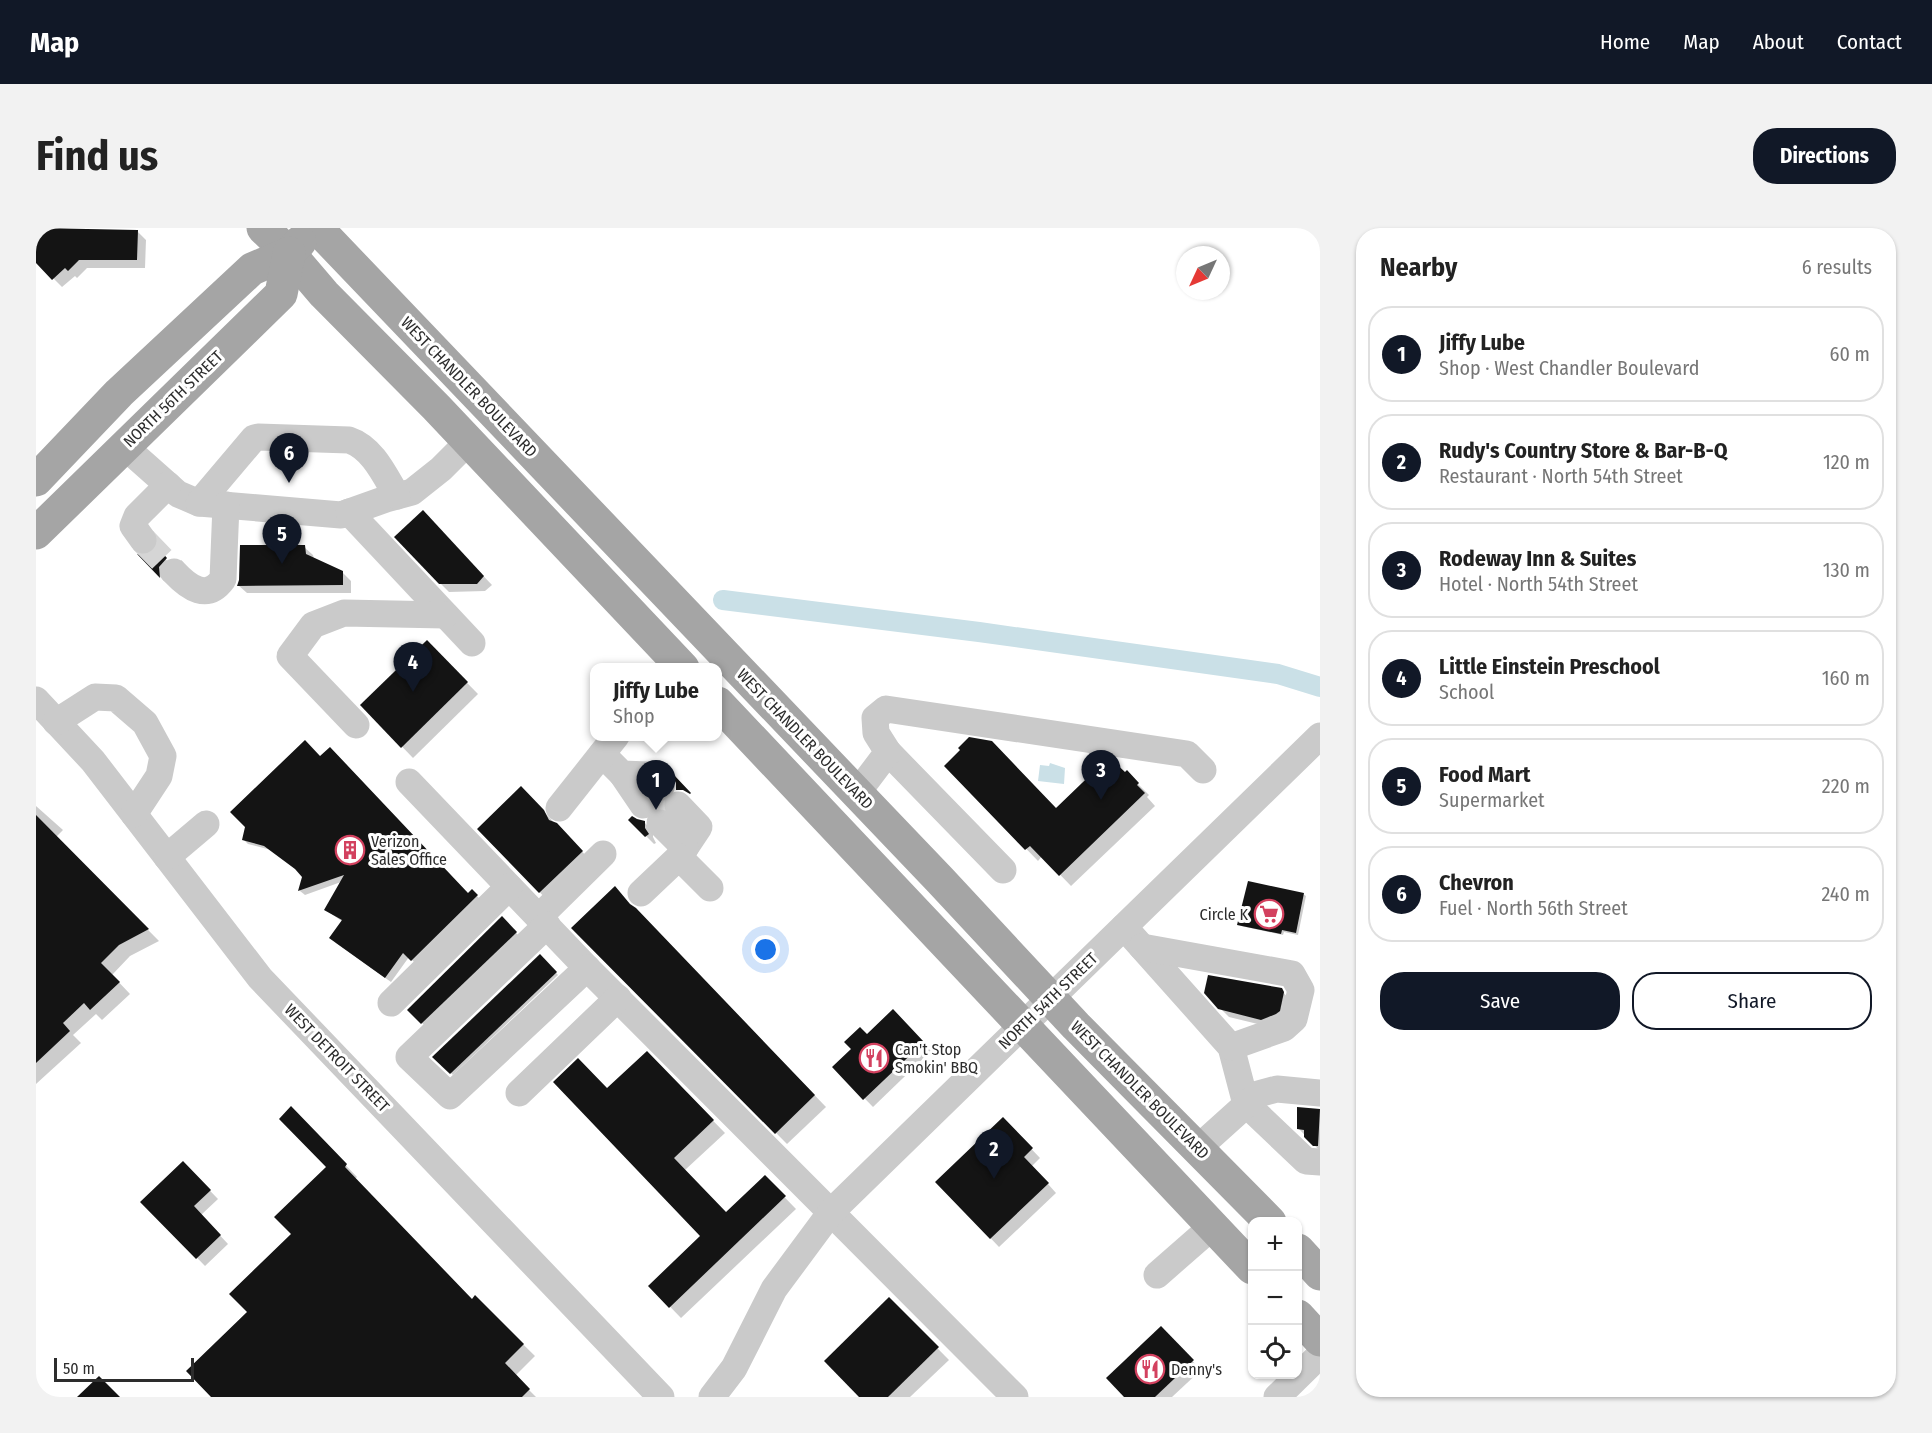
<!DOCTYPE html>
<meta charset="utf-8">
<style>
:root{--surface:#fff;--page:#f2f2f2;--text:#222;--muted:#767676;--line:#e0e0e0;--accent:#111827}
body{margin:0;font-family:"Fira Sans Condensed",sans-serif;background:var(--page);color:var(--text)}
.controls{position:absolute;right:18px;bottom:18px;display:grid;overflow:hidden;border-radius:12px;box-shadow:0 2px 4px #0004}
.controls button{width:54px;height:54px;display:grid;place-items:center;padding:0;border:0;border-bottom:2px solid var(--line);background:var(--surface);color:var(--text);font:30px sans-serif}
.compass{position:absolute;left:1140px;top:18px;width:54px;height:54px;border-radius:50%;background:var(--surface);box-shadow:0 2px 4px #0004;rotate:226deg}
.scale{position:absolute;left:18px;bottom:15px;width:140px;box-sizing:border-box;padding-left:6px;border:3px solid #2d2d2d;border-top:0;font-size:16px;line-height:21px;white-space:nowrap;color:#2d2d2d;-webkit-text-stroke:4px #fff;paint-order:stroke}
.you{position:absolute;left:730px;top:722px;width:21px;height:21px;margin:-15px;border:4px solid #fff;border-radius:50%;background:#1a73e8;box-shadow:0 0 0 9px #1a73e833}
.badge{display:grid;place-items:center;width:39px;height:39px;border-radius:50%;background:var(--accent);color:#fff;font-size:20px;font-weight:700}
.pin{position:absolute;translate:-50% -50px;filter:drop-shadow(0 2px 3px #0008)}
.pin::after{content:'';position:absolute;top:32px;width:21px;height:18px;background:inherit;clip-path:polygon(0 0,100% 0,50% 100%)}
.popup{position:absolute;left:554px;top:435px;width:132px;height:78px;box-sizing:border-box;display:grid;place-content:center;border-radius:12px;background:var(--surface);filter:drop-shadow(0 2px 4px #0005);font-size:20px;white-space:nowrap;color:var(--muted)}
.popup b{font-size:22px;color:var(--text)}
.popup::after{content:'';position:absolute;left:50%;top:100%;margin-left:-12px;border:12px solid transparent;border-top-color:var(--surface)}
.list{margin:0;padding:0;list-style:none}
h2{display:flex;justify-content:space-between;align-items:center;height:78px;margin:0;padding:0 24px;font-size:26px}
h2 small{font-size:20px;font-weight:400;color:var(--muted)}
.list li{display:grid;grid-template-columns:39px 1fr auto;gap:18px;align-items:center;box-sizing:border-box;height:96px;margin:0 12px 12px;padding:0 12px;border:2px solid var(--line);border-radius:24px}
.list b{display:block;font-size:22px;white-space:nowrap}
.list p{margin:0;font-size:20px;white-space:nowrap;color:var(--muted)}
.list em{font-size:20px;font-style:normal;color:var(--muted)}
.actions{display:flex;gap:12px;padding:18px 24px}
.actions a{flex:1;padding:14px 0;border:2px solid var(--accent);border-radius:24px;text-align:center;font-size:21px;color:var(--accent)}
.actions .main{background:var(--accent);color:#fff}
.icon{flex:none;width:33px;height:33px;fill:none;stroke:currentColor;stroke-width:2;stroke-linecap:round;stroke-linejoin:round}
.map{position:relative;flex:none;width:1284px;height:1169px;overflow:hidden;border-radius:24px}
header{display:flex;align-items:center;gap:36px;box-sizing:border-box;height:84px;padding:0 30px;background:var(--accent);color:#fff}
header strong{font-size:28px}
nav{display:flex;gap:33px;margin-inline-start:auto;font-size:21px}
.intro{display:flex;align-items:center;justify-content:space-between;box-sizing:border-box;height:144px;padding:0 36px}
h1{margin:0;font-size:42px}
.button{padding:15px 27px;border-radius:24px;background:var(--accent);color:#fff;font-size:21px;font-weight:700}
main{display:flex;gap:36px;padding:0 36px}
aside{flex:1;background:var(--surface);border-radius:24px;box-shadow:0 2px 4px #0004}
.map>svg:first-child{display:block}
.water{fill:#cae0e7}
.shadow{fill:#0003}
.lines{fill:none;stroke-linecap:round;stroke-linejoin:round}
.canal{stroke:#cae0e7;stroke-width:20}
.building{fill:#141414}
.minor-tunnel{stroke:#d5d5d5;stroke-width:27;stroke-dasharray:27 14;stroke-linecap:butt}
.minor{stroke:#cacaca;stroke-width:27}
.major{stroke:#a5a5a5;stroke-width:33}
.labels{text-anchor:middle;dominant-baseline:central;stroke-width:6;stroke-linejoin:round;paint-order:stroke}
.street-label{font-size:16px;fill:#2d2d2d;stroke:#fff}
.poi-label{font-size:16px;fill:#2d2d2d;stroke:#fff;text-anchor:start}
</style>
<header>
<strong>Map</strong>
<nav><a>Home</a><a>Map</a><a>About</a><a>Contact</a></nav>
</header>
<div class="intro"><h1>Find us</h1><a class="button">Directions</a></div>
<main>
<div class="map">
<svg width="1284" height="1169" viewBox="0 0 1284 1169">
<rect width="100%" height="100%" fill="#fff"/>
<path class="water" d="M 1014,535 L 1029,540 L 1028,556 L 1002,553 L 1004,537 L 1013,538 Z"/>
<g class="shadow">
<path d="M 2,0 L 101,3 L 110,12 L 109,40 L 51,40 L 41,50 L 39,48 L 26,59 L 0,33 L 0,2 Z"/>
<path d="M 395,293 L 456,357 L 449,363 L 413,364 L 404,355 Z"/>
<path d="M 268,319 L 277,327 L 278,331 L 306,344 L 315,353 L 315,365 L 211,365 L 202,357 Z"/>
<path d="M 121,322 L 135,337 L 128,353 L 105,329 L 117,326 Z"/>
<path d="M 391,414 L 442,466 L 377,530 L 326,477 Z"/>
<path d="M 910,538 L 1021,581 L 1089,546 L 1102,556 L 1113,567 L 1111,569 L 1119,578 L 1035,658 L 1006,628 L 1002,633 Z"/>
<path d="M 485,560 L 557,635 L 515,676 L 443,601 Z"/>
<path d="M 0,578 L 27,602 L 20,609 L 123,713 L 94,728 L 76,747 L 94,766 L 66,792 L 60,786 L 37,807 L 45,815 L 0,856 Z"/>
<path d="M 594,592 L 608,594 L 617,603 L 617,609 L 620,615 L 618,616 Z"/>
<path d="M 207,611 L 432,667 L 436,663 L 446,673 L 381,737 L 373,729 L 355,754 L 300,715 L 307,694 L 290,682 L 305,654 L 269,667 L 264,663 L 267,649 L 263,643 L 235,622 L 212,616 Z"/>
<path d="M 1267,666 L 1270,668 L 1262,707 L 1248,704 L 1247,707 L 1205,698 L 1203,696 Z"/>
<path d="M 466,690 L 482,707 L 388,797 L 373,782 Z"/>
<path d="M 611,693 L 790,879 L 751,916 L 538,700 Z"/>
<path d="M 504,728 L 522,747 L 417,847 L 398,829 Z"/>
<path d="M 1245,762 L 1256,774 L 1234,799 L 1193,789 L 1184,780 Z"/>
<path d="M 857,784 L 895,823 L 837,879 L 798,839 Z"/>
<path d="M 611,825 L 689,905 L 649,942 L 690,986 L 729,949 L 760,981 L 645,1090 L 614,1058 L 666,1009 L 572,862 Z"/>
<path d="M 255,880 L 321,949 L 319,951 L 436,1073 L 439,1069 L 499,1128 L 479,1148 L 500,1169 L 177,1169 L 213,1084 L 292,939 Z"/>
<path d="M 1263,880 L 1284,882 L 1284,923 L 1263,901 Z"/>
<path d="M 967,891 L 1004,930 L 996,938 L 1020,965 L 963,1019 L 901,954 Z"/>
<path d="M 147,935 L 182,971 L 165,987 L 192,1016 L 169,1038 L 107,974 Z"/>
<path d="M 853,1071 L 913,1132 L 874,1169 L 825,1169 Z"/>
<path d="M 1125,1100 L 1165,1142 L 1136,1169 L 1090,1169 Z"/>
</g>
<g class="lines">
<path class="canal" d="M 687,372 L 943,404 L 1242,446 L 1284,459"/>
</g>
<g class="building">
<path d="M 0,0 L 102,2 L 101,32 L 43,32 L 32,43 L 29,40 L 16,52 L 0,35 Z"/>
<path d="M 387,282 L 448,348 L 441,356 L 403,356 L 358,309 Z"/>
<path d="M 204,317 L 269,317 L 270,326 L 307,343 L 307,357 L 201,358 L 203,352 Z"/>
<path d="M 121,319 L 131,330 L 123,339 L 124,350 L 101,326 L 109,328 L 116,325 Z"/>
<path d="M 391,412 L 432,454 L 365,520 L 324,477 Z"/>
<path d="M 933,509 L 956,513 L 1020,580 L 1072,530 L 1075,531 L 1089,544 L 1091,542 L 1103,555 L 1101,557 L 1109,565 L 1023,648 L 994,618 L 989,622 L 908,538 L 924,522 L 922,520 Z"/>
<path d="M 269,512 L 284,528 L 294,519 L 432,665 L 436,661 L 442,667 L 375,733 L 367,725 L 349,750 L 293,710 L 306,692 L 288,682 L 308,647 L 262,663 L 266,649 L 259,641 L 228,618 L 206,612 L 209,599 L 194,584 Z"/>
<path d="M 638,547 L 655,565 L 654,566 L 647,562 L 640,562 L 640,555 L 637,549 Z"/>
<path d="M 485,558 L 508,582 L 513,592 L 521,595 L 547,623 L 503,665 L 441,601 Z"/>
<path d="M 0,587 L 113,701 L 83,717 L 65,735 L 84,754 L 54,782 L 48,775 L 27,795 L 34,803 L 0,835 Z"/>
<path d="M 596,588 L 601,591 L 609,593 L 609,600 L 613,606 L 609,609 L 592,592 Z"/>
<path d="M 1212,653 L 1268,665 L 1260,705 L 1246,702 L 1245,706 L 1201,697 Z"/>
<path d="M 579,658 L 594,676 L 600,680 L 779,867 L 739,906 L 535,700 Z"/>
<path d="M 466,688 L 481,704 L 385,796 L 371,782 Z"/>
<path d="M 504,726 L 521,744 L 414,846 L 396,829 Z"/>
<path d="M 1172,747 L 1246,760 L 1248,764 L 1244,783 L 1240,786 L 1225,792 L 1182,781 L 1168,765 Z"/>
<path d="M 857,781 L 888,814 L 827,872 L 796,839 L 815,821 L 808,814 L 824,799 L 831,806 Z"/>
<path d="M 611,823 L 678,892 L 638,930 L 690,984 L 729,947 L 750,968 L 633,1080 L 612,1058 L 664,1008 L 517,854 L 542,830 L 571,860 Z"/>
<path d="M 255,878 L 311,936 L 309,939 L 436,1071 L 439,1067 L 488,1116 L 469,1135 L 494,1161 L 486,1169 L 175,1169 L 150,1143 L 211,1084 L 193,1066 L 255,1006 L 238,989 L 290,939 L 243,891 Z"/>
<path d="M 1261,879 L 1284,881 L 1282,918 L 1277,918 L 1268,909 L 1268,902 L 1261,901 Z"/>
<path d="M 967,889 L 997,920 L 988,929 L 1013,955 L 954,1011 L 899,954 Z"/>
<path d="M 147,933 L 175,962 L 158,978 L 185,1007 L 160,1031 L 104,974 Z"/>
<path d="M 853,1069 L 903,1119 L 852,1169 L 823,1169 L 788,1133 Z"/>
<path d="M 1125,1098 L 1158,1132 L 1119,1169 L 1088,1169 L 1070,1150 Z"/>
<path d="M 63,1148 L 84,1169 L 41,1169 Z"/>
</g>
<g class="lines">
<g class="minor-tunnel">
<path d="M 107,312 L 138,344"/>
<path d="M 616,569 L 632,587"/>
</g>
<g class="minor">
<path d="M 89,219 L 142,266 L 163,275 L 305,287 L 350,271 L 376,264 L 405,241 L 433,213"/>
<path d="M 163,275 L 218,210 L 222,209 L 313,212 C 337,220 349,248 361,268"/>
<path d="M 313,284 L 436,415"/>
<path d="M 107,312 L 97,298 L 101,288 L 132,257"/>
<path d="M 138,344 C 153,360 171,373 187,351 L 190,277"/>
<path d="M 0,472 L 57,533 L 224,750 L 625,1169"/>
<path d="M 20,494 L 59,469 L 80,470 L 109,495 L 127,528 L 123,548 L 98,586"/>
<path d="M 320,497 L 254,428 L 277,397 L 308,385 L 409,387"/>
<path d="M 852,524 L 967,642"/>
<path d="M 566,526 L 586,546 L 612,547 L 625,559"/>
<path d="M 586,546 L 607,577"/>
<path d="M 373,554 L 551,740 L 979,1169"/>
<path d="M 821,565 L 852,524 L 840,505 L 839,490 L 850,481 L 1151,526 L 1167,542"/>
<path d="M 642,577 L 663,599 L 643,629"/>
<path d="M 523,580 L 580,508"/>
<path d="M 624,595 L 649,620"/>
<path d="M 131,629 L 170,596"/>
<path d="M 605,665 L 643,629 L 674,660"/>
<path d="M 503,689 L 567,626"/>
<path d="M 511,697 L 373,829 L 414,868 L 551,740"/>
<path d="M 1088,699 L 1195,819 L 1210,876 L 1270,933 L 1284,934"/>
<path d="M 1106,719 L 1256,746 L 1265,762 L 1258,791 L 1248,800 L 1195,819"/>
<path d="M 355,775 L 473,659"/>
<path d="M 483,865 L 582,770"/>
<path d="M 1162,920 L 1222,866 L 1241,861 L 1284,865"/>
<path d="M 1121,1047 L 1177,998"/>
<path d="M 676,1169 L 698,1140 L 738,1061 L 795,984 L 1284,508"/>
<path d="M 1241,1169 L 1284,1127"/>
</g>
<g class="major">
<path d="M 227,0 L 253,25 L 288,66 L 400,179 L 647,440"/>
<path d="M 281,0 L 904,652 L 1040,798 L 1234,994"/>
<path d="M 0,252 L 83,165 L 216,41 L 253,25 L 264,14"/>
<path d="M 0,305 L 245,66 L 253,25"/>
<path d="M 682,475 L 1216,1040"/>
<path d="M 1262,1022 L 1284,1046"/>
<path d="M 1262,1088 L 1284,1112"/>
</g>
</g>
<defs>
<g id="building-ring" transform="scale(1.5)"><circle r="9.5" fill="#fff" stroke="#d3415f" stroke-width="1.5"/><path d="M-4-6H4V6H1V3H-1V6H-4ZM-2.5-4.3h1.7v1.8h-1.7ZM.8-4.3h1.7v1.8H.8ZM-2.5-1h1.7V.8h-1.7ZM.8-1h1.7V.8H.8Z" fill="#d3415f"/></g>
<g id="supermarket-ring" transform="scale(1.5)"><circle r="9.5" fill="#fff" stroke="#d3415f" stroke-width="1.5"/><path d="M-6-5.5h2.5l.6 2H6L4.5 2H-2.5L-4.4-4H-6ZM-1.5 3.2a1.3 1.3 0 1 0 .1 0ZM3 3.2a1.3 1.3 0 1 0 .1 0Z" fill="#d3415f"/></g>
<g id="restaurant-ring" transform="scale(1.5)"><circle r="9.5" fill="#fff" stroke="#d3415f" stroke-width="1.5"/><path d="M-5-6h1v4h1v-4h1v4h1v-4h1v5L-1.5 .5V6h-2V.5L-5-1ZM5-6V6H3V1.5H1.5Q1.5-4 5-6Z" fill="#d3415f"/></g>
</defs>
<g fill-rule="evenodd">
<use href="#building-ring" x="314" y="622"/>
<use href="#supermarket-ring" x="1233" y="686"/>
<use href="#restaurant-ring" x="838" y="830"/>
<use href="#restaurant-ring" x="1114" y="1141"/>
</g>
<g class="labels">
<g class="street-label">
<text transform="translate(433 159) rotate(46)">WEST CHANDLER BOULEVARD</text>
<text transform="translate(137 171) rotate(-44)">NORTH 56TH STREET</text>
<text transform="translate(769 511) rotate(46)">WEST CHANDLER BOULEVARD</text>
<text transform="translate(1012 773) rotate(-44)">NORTH 54TH STREET</text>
<text transform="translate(301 830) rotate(46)">WEST DETROIT STREET</text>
<text transform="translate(1104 862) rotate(45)">WEST CHANDLER BOULEVARD</text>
</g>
<g class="poi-label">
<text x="335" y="613">Verizon<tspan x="335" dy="18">Sales Office</tspan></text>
<text x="1212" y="686" text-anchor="end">Circle K</text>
<text x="859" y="821">Can't Stop<tspan x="859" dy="18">Smokin' BBQ</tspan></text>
<text x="1135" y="1141">Denny's</text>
</g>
</g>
</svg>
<div class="controls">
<button>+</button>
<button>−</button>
<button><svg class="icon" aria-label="locate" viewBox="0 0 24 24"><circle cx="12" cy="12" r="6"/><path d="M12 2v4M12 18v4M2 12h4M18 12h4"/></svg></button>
</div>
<svg class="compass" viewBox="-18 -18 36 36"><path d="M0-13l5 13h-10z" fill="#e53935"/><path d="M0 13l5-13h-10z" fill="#767676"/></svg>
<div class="scale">50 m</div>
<div class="you"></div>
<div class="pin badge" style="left:620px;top:582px">1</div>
<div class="popup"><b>Jiffy Lube</b>Shop</div>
<div class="pin badge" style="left:958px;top:951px">2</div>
<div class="pin badge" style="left:1065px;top:572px">3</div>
<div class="pin badge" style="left:377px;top:464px">4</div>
<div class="pin badge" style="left:246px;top:336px">5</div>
<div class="pin badge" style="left:253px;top:255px">6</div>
</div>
<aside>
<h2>Nearby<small>6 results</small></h2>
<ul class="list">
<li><span class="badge">1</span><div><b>Jiffy Lube</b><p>Shop · West Chandler Boulevard</p></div><em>60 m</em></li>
<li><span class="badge">2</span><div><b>Rudy's Country Store &amp; Bar-B-Q</b><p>Restaurant · North 54th Street</p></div><em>120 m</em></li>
<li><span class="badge">3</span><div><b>Rodeway Inn &amp; Suites</b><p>Hotel · North 54th Street</p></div><em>130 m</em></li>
<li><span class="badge">4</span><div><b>Little Einstein Preschool</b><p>School</p></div><em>160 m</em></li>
<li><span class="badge">5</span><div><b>Food Mart</b><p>Supermarket</p></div><em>220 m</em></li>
<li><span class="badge">6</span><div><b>Chevron</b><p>Fuel · North 56th Street</p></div><em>240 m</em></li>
</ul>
<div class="actions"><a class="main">Save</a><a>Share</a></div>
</aside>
</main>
